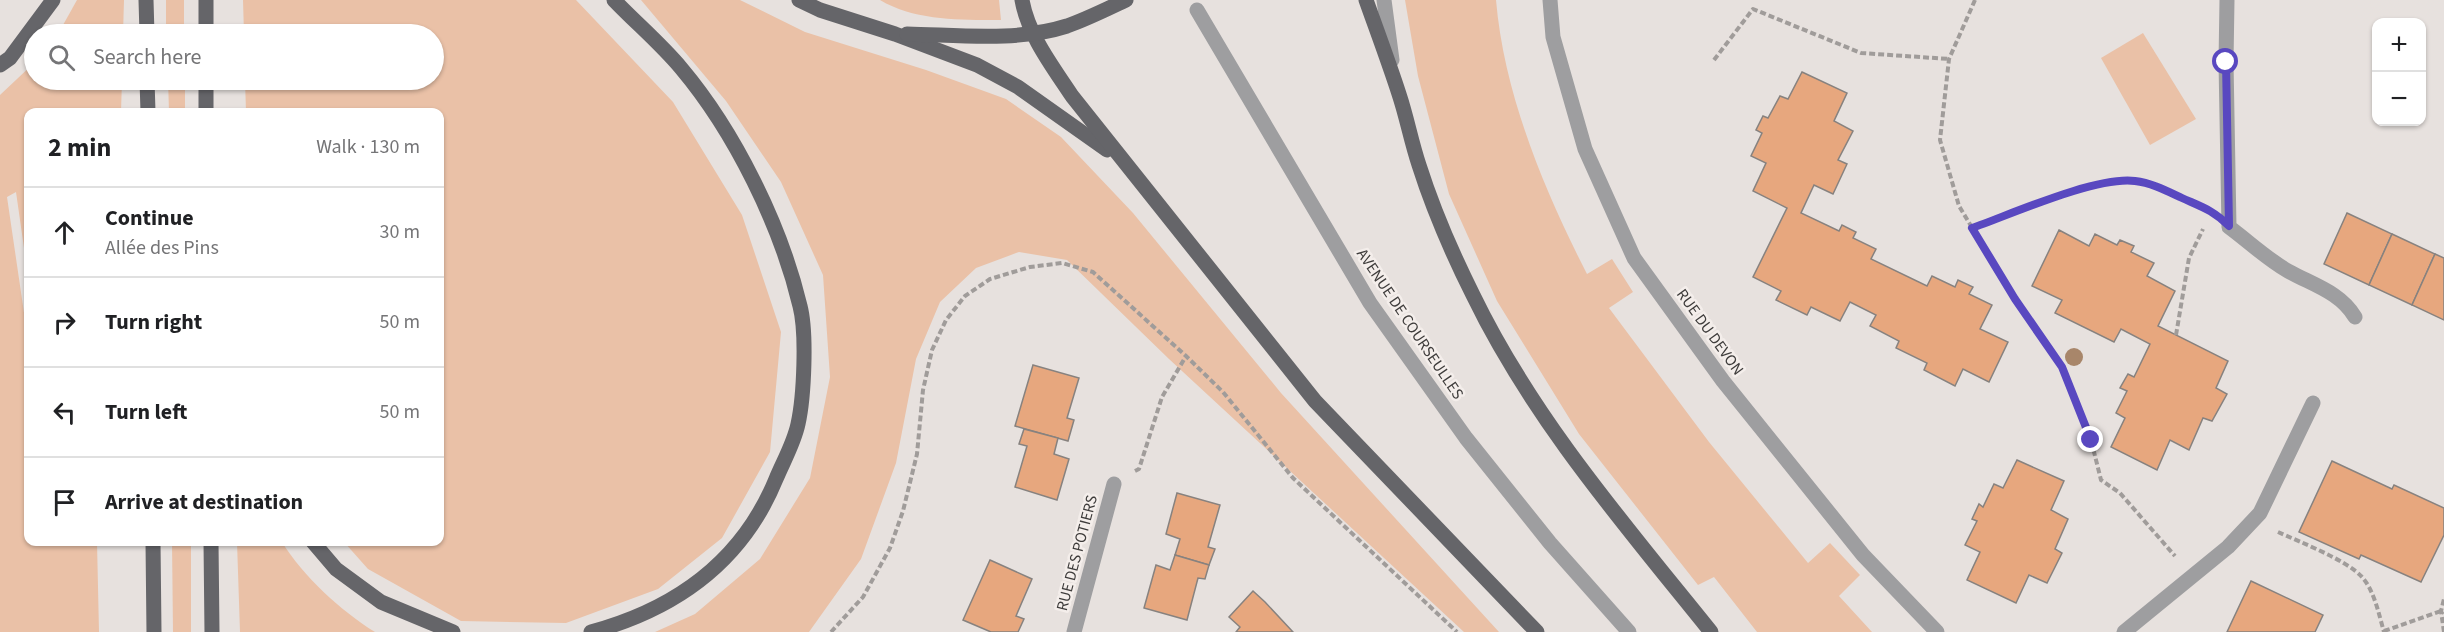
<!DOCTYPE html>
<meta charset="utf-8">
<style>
:root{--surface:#fff;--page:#f6f6f6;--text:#202124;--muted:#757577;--line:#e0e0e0}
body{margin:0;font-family:"Source Sans 3",sans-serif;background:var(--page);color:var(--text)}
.controls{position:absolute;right:18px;top:18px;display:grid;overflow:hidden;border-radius:12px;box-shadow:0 2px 4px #0004}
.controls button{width:54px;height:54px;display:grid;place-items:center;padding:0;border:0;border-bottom:2px solid var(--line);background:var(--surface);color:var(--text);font:30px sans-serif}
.stop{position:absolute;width:18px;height:18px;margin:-14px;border:4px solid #5948c0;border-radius:50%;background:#fff}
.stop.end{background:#5948c0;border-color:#fff;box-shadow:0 2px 6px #0008}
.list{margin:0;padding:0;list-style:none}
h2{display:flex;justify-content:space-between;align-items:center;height:78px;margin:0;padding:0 24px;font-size:26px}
h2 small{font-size:20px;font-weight:400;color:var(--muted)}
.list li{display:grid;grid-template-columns:39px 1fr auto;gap:18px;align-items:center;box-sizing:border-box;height:90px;padding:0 24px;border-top:2px solid var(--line)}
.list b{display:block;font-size:22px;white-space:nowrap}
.list p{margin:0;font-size:20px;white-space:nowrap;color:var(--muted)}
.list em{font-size:20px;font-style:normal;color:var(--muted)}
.icon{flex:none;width:33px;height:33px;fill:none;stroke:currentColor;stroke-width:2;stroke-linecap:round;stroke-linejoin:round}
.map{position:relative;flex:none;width:2444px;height:632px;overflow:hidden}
.search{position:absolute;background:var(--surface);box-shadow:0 2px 4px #0004;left:24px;top:24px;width:420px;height:66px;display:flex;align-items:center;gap:15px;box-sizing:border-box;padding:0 21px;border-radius:33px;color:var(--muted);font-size:22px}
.panel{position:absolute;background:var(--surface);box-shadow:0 2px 4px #0004;left:24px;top:108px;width:420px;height:438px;border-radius:12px}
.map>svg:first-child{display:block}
.green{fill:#eac1a7}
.building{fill:#e7a77e;stroke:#87827f;stroke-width:1.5}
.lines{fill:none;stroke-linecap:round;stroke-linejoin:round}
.path{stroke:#a09c9a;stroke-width:4;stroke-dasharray:6 3;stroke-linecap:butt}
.minor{stroke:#9e9ea0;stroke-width:15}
.major{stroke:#656569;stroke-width:15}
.tree{fill:#a8866a}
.route{stroke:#5948c0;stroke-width:8}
.labels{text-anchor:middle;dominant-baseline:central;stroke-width:5;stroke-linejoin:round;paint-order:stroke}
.street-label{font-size:16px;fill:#3e3c3b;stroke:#f4eeeb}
</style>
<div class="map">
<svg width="2444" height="632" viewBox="0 0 2444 632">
<rect width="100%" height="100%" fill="#e7e1de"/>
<g class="green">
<path d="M 77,0 L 124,0 L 123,34 L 58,34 Z"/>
<rect x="166" y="0" width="18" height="34"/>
<path d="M 243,0 L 576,0 L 673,102 L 742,215 L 781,332 L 770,452 L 722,538 L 658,589 L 566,623 L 461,621 L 368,569 L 344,542 L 440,542 L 440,112 L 246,112 L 245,80 L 434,80 L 434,34 L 244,34 Z"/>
<path d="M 641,0 L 740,0 L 805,32 L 926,70 L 1006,99 L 1061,137 L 1133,213 L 1281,393 L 1499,632 L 1464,632 L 1169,359 L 1067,260 L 1019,252 L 976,268 L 940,302 L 916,359 L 896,463 L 861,559 L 809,632 L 655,632 L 695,614 L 760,559 L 810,478 L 830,377 L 823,275 L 781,182 L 726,101 Z"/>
<path d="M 880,0 L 999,0 L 1001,20 C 961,20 915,21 880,0 Z"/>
<path d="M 1405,0 L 1496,0 C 1504,94 1544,190 1587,274 L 1612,259 L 1633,292 L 1609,308 L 1709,442 L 1808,563 L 1830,543 L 1860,575 L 1839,596 L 1872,632 L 1757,632 L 1714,577 L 1698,585 L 1579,434 L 1497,301 L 1449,194 L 1418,76 Z"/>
<path d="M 2143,33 L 2196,119 L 2150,145 L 2101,58 Z"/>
<path d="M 34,63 L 34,80 L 122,80 L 121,112 L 28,112 L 28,276 L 16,192 L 7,197 L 28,340 L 28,542 L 97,542 L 99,632 L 0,632 L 0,95 Z"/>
<path d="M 168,80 L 185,80 L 185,112 L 169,112 Z"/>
<path d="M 172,542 L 191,542 L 191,632 L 173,632 Z"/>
<path d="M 237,542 L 282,542 C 303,576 341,611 375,632 L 240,632 Z"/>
</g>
<g class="building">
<path d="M 1802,72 L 1847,93 L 1834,121 L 1853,131 L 1838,160 L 1847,164 L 1833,194 L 1814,185 L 1801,213 L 1839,231 L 1842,225 L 1856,232 L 1853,238 L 1876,249 L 1871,259 L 1927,286 L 1932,276 L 1955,287 L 1958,280 L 1973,287 L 1969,294 L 1992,305 L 1980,329 L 2008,342 L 1989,382 L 1963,369 L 1955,386 L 1924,370 L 1927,363 L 1896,348 L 1899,341 L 1870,326 L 1876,315 L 1850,302 L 1840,321 L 1811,307 L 1807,315 L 1776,300 L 1781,291 L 1753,277 L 1787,208 L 1753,191 L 1766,163 L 1751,156 L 1762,133 L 1756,130 L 1763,116 L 1768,118 L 1780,96 L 1788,99 Z"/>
<path d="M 2347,213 L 2392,234 L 2369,285 L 2324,264 Z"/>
<path d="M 2059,230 L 2089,246 L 2095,234 L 2117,245 L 2120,240 L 2134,246 L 2131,252 L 2154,263 L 2147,276 L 2175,291 L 2158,326 L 2228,361 L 2216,388 L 2227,394 L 2212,421 L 2203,418 L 2189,450 L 2170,440 L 2157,470 L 2111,447 L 2125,418 L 2116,413 L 2127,391 L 2120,388 L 2128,374 L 2134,377 L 2150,344 L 2121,329 L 2114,342 L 2055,313 L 2062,300 L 2032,286 Z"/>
<path d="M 2392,234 L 2435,254 L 2412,305 L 2369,285 Z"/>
<path d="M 2435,254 L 2444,258 L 2444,320 L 2412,305 Z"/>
<path d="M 1033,365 L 1079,378 L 1067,418 L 1074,420 L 1068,441 L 1015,426 Z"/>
<path d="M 1024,429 L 1058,438 L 1054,454 L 1069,459 L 1057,500 L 1015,487 L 1027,446 L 1019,444 Z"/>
<path d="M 2017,460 L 2064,481 L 2051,510 L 2068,519 L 2055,549 L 2062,553 L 2047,583 L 2029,575 L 2016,603 L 1967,580 L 1980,552 L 1965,545 L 1977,521 L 1972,519 L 1979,504 L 1983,507 L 1994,484 L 2003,488 Z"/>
<path d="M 2332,461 L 2392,489 L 2394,485 L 2444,508 L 2444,535 L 2421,582 L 2361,555 L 2359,559 L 2299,532 Z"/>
<path d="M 1177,493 L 1220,505 L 1208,547 L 1215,549 L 1209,565 L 1175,555 L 1180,539 L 1166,534 Z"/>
<path d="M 1175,555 L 1209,565 L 1205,579 L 1198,578 L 1187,620 L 1144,608 L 1156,565 L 1170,570 Z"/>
<path d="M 990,560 L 1032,579 L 1016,616 L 1024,619 L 1018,632 L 991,632 L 963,620 Z"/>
<path d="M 2251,581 L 2323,615 L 2315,632 L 2227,632 Z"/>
<path d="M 1253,591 L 1265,602 L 1293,632 L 1236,632 L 1240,627 L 1229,617 Z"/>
</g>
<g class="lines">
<g class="path">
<path d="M 1975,0 L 1949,59 L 1940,140 L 1959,206 L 2015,299 L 2063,367 L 2091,440 L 2101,480 L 2120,493 L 2175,556"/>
<path d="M 1714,60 L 1753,9 L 1861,53 L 1949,59"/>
<path d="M 1972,228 C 2010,214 2101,174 2137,181 C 2160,185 2180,198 2202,207"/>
<path d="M 2176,335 L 2189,258 L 2203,229"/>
<path d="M 1135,471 L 1139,469 L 1162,397 L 1186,356"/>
<path d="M 2278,532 C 2300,542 2346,560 2361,576 C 2374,589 2379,615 2384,632"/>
<path d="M 2384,631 L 2441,611 L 2444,613"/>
<path d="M 831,632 L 863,597 L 890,548 L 903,511 L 917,454 L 923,390 L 932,350 L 946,320 L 965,296 L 990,279 L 1030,267 L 1062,263 L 1093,272 L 1186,356 L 1223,392 L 1293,478 L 1457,632"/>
<path d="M 2444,632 L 2441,611 L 2444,599"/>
</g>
<g class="minor">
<path d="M 1384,0 L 1392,60"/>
<path d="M 1550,0 L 1553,37 L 1585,149 L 1634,258 L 1723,381 L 1863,555 L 1937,632"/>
<path d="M 2227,0 L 2226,62 L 2229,227 C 2248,241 2267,259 2288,271 C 2313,285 2340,292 2355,317"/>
<path d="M 1197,10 L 1370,303 L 1466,438 L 1550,543 L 1629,632"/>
<path d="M 1074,632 L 1114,484"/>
<path d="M 2124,632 L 2228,547 L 2260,513 L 2313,403"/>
</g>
<g class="major">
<path d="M 146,0 L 147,34"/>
<path d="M 206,0 L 206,34"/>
<path d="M 799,0 L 820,10 L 895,34 L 977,65 L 1018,87 L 1107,150"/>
<path d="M 1022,0 C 1028,35 1053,67 1072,96 L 1315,401 L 1537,632"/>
<path d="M 1366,0 C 1377,31 1389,63 1399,94 C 1407,118 1411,141 1419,165 C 1433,209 1452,253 1473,295 C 1533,419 1625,525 1711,632"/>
<path d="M 907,34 C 959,35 1017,42 1067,26 C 1087,19 1107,9 1126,0"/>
<path d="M 0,65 L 10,58 L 53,0"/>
<path d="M 147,80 L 148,112"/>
<path d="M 206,80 L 206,112"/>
<path d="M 153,542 L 154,632"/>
<path d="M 211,542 L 212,632"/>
<path d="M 313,542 L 336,569 L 381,602 L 453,632"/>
<path d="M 591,632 C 676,609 742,562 776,479 C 783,462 794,443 798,424 C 804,397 807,333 800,306 C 781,226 735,132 681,68 C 661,44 636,23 614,0"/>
</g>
</g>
<circle class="tree" cx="2074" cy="357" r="9"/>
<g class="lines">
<path class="route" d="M 2091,440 L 2062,367 L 2015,299 L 1972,228 C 2012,214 2096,176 2135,181 C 2152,183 2167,191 2182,198 C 2202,207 2213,210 2229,226 L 2226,62"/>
</g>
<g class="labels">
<g class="street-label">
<text transform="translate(1410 324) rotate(56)">AVENUE DE COURSEULLES</text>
<text transform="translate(1710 332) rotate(54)">RUE DU DEVON</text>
<text transform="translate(1077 553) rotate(-75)">RUE DES POTIERS</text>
</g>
</g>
</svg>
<div class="controls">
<button>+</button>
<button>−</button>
</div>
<div class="stop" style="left:2226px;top:62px"></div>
<div class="stop end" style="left:2091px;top:440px"></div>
<div class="search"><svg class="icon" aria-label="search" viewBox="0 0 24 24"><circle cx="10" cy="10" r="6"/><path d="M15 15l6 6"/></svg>Search here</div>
<section class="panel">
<h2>2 min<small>Walk · 130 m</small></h2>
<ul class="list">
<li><svg class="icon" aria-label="ahead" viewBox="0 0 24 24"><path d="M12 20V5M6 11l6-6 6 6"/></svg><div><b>Continue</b><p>Allée des Pins</p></div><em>30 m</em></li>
<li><svg class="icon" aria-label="right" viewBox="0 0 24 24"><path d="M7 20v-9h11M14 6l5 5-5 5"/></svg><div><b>Turn right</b></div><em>50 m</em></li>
<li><svg class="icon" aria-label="left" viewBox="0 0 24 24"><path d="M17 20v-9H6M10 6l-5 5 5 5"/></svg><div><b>Turn left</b></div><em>50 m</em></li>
<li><svg class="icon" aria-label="arrive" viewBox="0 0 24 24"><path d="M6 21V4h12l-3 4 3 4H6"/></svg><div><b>Arrive at destination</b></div></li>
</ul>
</section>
</div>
